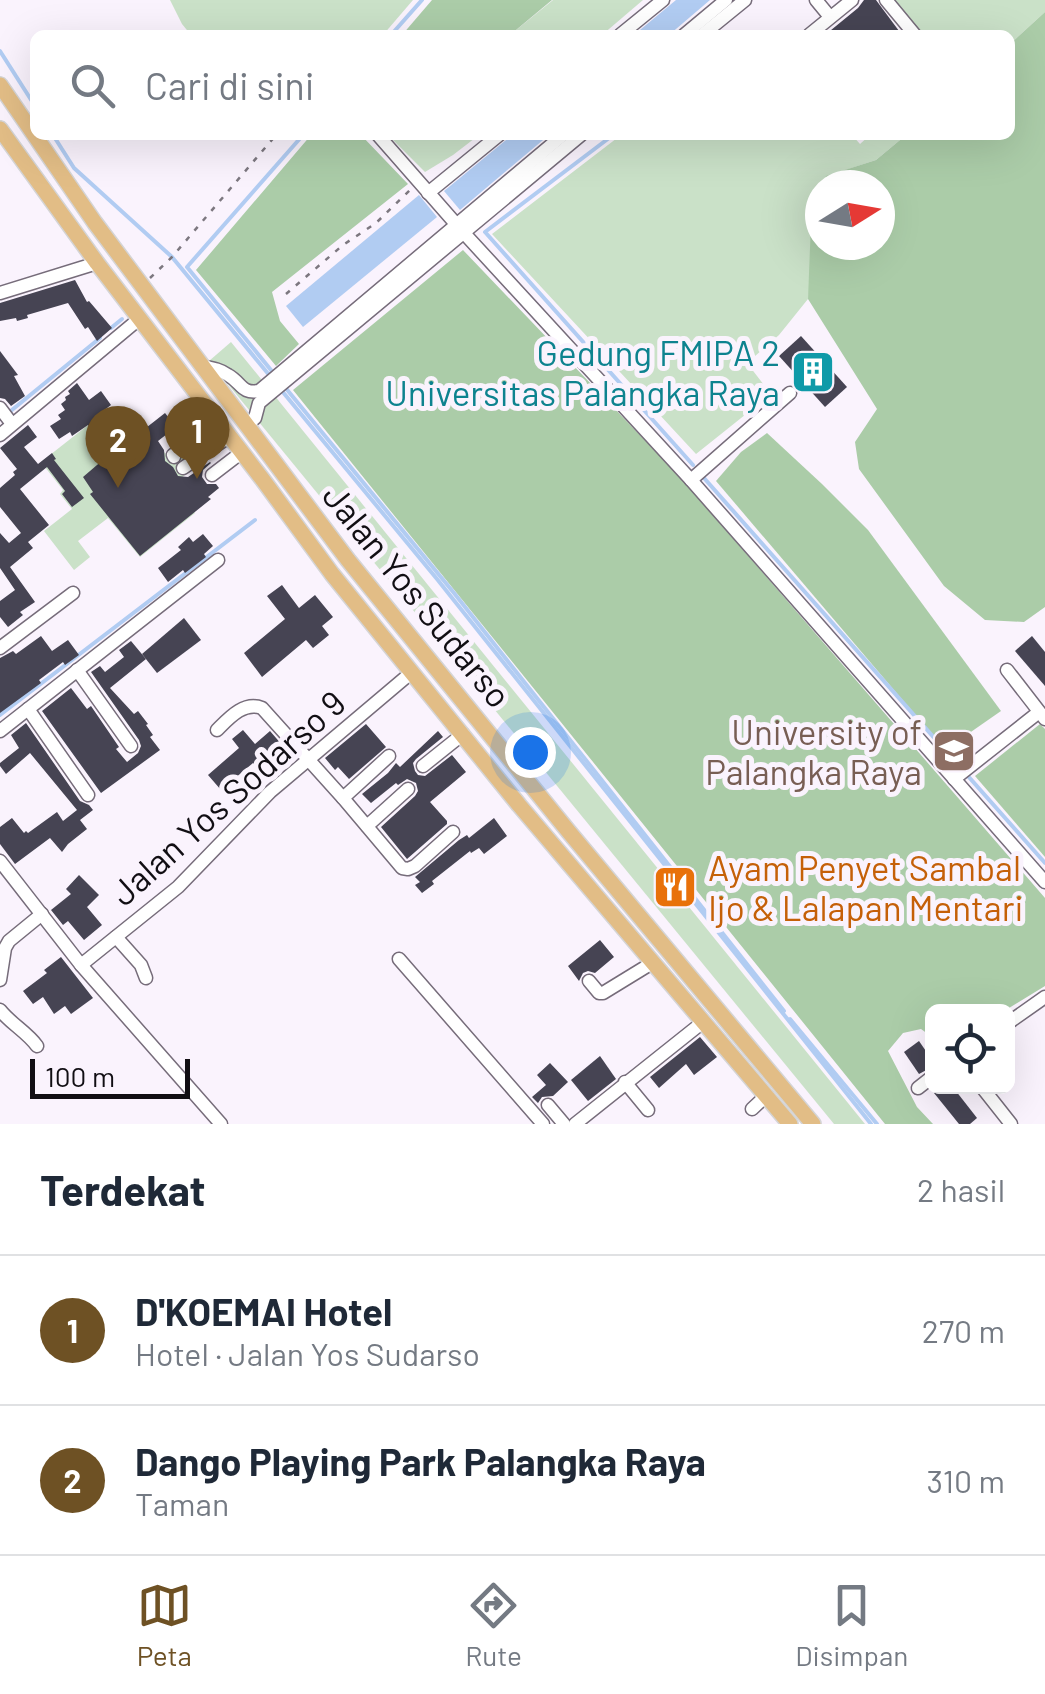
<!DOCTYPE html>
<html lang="id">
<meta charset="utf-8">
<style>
:root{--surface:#fff;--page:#f6f6f7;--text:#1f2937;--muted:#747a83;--line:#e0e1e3;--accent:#6e5124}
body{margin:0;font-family:Barlow,sans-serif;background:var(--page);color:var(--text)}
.controls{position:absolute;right:30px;bottom:30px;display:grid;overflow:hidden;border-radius:15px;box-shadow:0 10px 40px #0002}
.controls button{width:90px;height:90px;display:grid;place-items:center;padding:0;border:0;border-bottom:2px solid var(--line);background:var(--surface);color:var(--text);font:50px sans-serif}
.compass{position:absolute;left:805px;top:170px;width:90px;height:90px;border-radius:50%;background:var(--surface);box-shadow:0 10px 40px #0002;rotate:79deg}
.scale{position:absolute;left:30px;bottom:25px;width:160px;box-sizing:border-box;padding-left:10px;border:5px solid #110e13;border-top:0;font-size:28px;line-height:35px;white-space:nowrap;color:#110e13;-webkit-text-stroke:8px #faf3fd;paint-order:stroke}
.you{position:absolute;left:530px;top:752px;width:35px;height:35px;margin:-25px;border:8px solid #fff;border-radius:50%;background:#1a73e8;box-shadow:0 0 0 15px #1a73e833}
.badge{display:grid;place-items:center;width:65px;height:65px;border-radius:50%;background:var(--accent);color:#fff;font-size:32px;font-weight:700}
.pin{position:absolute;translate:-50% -82px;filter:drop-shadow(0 2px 5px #0008)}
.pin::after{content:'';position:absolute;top:52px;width:35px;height:30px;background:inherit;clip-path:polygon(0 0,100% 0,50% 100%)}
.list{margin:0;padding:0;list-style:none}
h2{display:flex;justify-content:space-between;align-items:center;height:130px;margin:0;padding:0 40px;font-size:42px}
h2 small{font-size:32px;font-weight:400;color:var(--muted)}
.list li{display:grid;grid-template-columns:65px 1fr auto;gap:30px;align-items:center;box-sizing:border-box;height:150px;padding:0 40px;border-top:2px solid var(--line)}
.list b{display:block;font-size:38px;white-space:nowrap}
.list p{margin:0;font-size:32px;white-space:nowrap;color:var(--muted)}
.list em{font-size:32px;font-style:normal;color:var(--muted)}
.icon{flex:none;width:55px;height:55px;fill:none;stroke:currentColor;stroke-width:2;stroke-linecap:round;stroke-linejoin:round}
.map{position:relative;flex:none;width:1045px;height:1124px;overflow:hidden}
.search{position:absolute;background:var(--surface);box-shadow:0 10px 40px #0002;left:30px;right:30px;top:30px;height:110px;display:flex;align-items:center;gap:25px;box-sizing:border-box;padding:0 35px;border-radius:15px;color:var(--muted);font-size:38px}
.sheet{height:430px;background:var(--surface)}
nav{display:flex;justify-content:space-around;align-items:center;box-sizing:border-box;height:140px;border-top:2px solid var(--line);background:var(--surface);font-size:28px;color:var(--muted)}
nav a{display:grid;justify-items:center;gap:5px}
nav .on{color:var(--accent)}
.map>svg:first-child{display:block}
.green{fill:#cae1c8}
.forest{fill:#abcca8}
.water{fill:#b1ccf2}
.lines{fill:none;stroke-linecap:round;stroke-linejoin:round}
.stream{stroke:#b1ccf2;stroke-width:4}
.building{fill:#464453}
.minor-casing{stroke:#766c7a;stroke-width:15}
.major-casing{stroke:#d4d4d5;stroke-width:18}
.path{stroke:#7c777f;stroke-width:2.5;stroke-dasharray:5 8;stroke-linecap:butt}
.minor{stroke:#fff;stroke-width:12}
.major{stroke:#e2bd86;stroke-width:15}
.labels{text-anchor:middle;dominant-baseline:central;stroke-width:10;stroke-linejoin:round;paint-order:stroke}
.culture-label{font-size:35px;fill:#0d838f;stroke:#faf3fd;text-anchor:end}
.street-label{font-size:35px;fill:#110e13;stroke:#faf3fd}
.education-label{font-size:35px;fill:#785e54;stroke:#faf3fd;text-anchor:end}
.food-label{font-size:35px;fill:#c56008;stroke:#faf3fd;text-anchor:start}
</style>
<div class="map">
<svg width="1045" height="1124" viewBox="0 0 1045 1124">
<rect width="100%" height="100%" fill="#faf3fd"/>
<g class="green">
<path d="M 170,0 L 413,0 L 383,35 L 191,35 L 182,24 Z"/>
<path d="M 553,0 L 643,0 L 602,35 L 510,35 Z"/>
<path d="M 888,0 L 1045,0 L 1045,12 L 1010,44 L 1010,35 L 916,35 Z"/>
<path d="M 479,135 L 453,155 L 425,172 L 389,136 Z"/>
<path d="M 621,135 L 852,135 L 860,144 L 870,135 L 906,135 L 876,160 L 827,176 L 825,185 L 820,185 L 820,219 L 808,299 L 779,335 L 747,363 L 767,389 L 765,399 L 696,454 L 492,234 Z"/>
<path d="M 231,342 L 865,1124 L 834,1124 L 209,361 Z"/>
<path d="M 106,411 L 148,464 L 164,452 L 166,454 L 208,422 L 225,445 L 173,484 L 195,513 L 140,557 L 108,518 L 78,541 L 90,557 L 74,570 L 44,531 L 72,509 L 60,494 L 63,490 L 41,462 Z"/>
</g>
<g class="forest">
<path d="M 432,0 L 552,0 L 510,35 L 402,35 Z"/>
<path d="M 1045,12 L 1045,607 L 1024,622 L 985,620 L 944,586 L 859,469 L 855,442 L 877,409 L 808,299 L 811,222 L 820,195 L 820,245 L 880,245 L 880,185 L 823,185 L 826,176 L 876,160 L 906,135 L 1010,135 L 1010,44 Z"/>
<path d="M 311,135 L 361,135 L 408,184 L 272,292 L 280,321 L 299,344 L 276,366 L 196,270 Z"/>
<path d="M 463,250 L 678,475 L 1045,898 L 1045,986 L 1004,1011 L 932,1012 L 932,1037 L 921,1029 L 903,1033 L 888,1051 L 917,1107 L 933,1124 L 885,1124 L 293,390 Z"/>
<path d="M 767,433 L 822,484 L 868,530 L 1001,711 L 945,750 L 716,481 L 741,452 Z"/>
<path d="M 1040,724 L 1045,729 L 1045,857 L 975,776 Z"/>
</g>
<g class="water">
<path d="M 676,0 L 710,0 L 669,35 L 634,35 Z"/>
<path d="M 512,135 L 549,135 L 460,210 L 444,191 Z"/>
<path d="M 419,195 L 437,217 L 303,327 L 286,306 Z"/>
</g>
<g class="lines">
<g class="stream">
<path d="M 391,35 L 422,0"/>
<path d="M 745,35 L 748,33 L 750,35"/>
<path d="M 0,51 L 35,106"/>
<path d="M 53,135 L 74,168 L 172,257 L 270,376"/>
<path d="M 613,135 L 485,232 L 693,465"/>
<path d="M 111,328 L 122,319"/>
<path d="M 275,375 L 187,267 L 303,135"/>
<path d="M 284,386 L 454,593 L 784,1011"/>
<path d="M 282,391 L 437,579 L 871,1124"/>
<path d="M 7,414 L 100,338"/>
<path d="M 704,478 L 1045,863"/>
<path d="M 0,715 L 255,520"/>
<path d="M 790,1019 L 877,1124"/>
</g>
</g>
<g class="building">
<path d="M 864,0 L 876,0 L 902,35 L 825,35 L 858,8 Z"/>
<path d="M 75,280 L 87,302 L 89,301 L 112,328 L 97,341 L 88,327 L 85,329 L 68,303 L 27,315 L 28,318 L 17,321 L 16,318 L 0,321 L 0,303 Z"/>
<path d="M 801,336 L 847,387 L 825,407 L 779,356 Z"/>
<path d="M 0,351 L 18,375 L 14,376 L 25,396 L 11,406 L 5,399 L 0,398 Z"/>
<path d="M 77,383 L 89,400 L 101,391 L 111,405 L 103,411 L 128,442 L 165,413 L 176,427 L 158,441 L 164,450 L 165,461 L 173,467 L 178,476 L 188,477 L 210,462 L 211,463 L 203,470 L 202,477 L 207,484 L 216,484 L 219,488 L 208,497 L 211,499 L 140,556 L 90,494 L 93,492 L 83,477 L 111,453 L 88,425 L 72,436 L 70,432 L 59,439 L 50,426 L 61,419 L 58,415 L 65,410 L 61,404 L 66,400 L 65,397 L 70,394 L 68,391 Z"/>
<path d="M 28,425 L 37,437 L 24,447 L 38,464 L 52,453 L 56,459 L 54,460 L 84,498 L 72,507 L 62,494 L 65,491 L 47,467 L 20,489 L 49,525 L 28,542 L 33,548 L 10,567 L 35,602 L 20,612 L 23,615 L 8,627 L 0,617 L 0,601 L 15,590 L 0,568 L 0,533 L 9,543 L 21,533 L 0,507 L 0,488 L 15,475 L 13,472 L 17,469 L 0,448 Z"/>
<path d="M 203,534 L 213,546 L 204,554 L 206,557 L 185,573 L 183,570 L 168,582 L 158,568 L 181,550 L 178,547 L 189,537 L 193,542 Z"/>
<path d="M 282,585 L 299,608 L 315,595 L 333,617 L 322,626 L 329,635 L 313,648 L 306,640 L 262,677 L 244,653 L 285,619 L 267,596 Z"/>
<path d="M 184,618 L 201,640 L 157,673 L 142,654 Z"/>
<path d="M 41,636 L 52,651 L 68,640 L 79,655 L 65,665 L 63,662 L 39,680 L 41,683 L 0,713 L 0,658 L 13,651 L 16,654 Z"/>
<path d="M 1032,636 L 1045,652 L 1045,686 L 1015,651 Z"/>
<path d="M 131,641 L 146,659 L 110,688 L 134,714 L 138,711 L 148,724 L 146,725 L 153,735 L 150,737 L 160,750 L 101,793 L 42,711 L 71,688 L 87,709 L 91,706 L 119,747 L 116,749 L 127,762 L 138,753 L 141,746 L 139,740 L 91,672 L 100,666 L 105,672 L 124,657 L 119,650 Z"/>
<path d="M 26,723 L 80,801 L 89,805 L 93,810 L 80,820 L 87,829 L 68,844 L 62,852 L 50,838 L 15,864 L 0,844 L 0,827 L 12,818 L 24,833 L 26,831 L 28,833 L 57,812 L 63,821 L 77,810 L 30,753 L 6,774 L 0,766 L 0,763 L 19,748 L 11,735 Z"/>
<path d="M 366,724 L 386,747 L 349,779 L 338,767 L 335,770 L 325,758 Z"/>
<path d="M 243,730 L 255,744 L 270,731 L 289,753 L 283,758 L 278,753 L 259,770 L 253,763 L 221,790 L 208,775 L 239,748 L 232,739 Z"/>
<path d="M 438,731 L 443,737 L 416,759 L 413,763 L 415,771 L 418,775 L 425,776 L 452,755 L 466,772 L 430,802 L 447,821 L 447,824 L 407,859 L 381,827 L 415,796 L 418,791 L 416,783 L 407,779 L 398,785 L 396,783 L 371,803 L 362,794 L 388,773 L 396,763 L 400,767 Z"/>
<path d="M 494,818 L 507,836 L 484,854 L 479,848 L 471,853 L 470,851 L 432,881 L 434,884 L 422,893 L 415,885 L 420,882 L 415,877 L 459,840 L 467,835 L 469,838 Z"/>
<path d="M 79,875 L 99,895 L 87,907 L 102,925 L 84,940 L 68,921 L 63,925 L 51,910 L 71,894 L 66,889 Z"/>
<path d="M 600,940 L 614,957 L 595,973 L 588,971 L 583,973 L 579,981 L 568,966 Z"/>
<path d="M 61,957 L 93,998 L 71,1014 L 65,1006 L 54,1014 L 43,997 L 33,1004 L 23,991 L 47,973 L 44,970 Z"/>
<path d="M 700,1037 L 717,1057 L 694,1075 L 686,1064 L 659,1088 L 650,1077 Z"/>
<path d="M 919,1041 L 932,1060 L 932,1067 L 919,1074 L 904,1052 Z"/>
<path d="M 600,1056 L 616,1079 L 588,1101 L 571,1080 Z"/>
<path d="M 550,1063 L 568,1082 L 553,1096 L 542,1097 L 538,1103 L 532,1097 L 546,1085 L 537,1075 Z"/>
<path d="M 942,1086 L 952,1086 L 977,1118 L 970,1124 L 959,1124 L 934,1093 Z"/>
</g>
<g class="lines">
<g class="minor-casing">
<g id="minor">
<path d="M 816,0 L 830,17"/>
<path d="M 886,0 L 915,35"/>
<path d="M 620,35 L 663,0"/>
<path d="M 684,35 L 726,0"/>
<path d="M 702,35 L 745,0"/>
<path d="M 809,35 L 852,0"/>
<path d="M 378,135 L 463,232 L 691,480 L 1045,882"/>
<path d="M 428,193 L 499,135"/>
<path d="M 0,293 L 97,263"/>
<path d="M 201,366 C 211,368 220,369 228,375 C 242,383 241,394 259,391 L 563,135"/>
<path d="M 0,408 L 12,424"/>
<path d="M 247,425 L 255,418 L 259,403 L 581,135"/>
<path d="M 0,435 L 139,319"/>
<path d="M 174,457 L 173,455 L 218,421"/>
<path d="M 183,468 L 230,436"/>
<path d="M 212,475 L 242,452"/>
<path d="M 691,480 L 790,393"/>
<path d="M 0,648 L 73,593"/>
<path d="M 77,670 L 131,746"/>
<path d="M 1007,670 L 1045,719"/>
<path d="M 28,709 L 88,795"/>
<path d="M 217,730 C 229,718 244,701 262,708 L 343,798 L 402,868 L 408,869 L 415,866 L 453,832"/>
<path d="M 0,731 L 218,560"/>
<path d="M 423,766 L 463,734"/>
<path d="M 954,779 L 1039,712"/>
<path d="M 343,798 L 389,756"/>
<path d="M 367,826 L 408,789"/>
<path d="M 0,861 L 81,965 L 221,1124"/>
<path d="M 116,937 L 141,965 L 146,978"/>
<path d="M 399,959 L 543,1124"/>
<path d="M 81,965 L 178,887 L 270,792 L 412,672"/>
<path d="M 0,980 L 5,948 L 9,941 L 42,914"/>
<path d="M 589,981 L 599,993 L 603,993 L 652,963"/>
<path d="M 0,1010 C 11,1024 27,1032 37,1046"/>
<path d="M 1008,1023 L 1045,997"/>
<path d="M 625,1082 L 648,1110"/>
<path d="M 981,1086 L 1011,1124"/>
<path d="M 918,1088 L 932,1077"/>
<path d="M 548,1105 L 564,1124"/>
<path d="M 752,1109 L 767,1095"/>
<path d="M 575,1124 L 703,1022"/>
</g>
</g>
<g class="major-casing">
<g id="major">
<path d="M 0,85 L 95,223 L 348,560 L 569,832 L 813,1124"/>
<path d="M 0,129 L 97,263 L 263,480 L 332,574 L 519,805 L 790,1124"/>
</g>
</g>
<g class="path">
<path d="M 150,278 L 172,257 L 276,135"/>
<path d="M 286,294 L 343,245 L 376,223 L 410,190"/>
</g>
<use href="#minor" class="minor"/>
<use href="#major" class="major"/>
</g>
<defs>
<g id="building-square" transform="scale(2.25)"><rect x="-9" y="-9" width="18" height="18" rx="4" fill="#0f9aa8" stroke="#faf3fd"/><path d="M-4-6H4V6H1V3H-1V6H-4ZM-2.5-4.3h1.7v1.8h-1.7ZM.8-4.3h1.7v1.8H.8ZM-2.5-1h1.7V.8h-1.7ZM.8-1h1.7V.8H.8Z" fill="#fff"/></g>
<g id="university-square" transform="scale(2.25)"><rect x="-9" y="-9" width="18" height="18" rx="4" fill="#8d6e63" stroke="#faf3fd"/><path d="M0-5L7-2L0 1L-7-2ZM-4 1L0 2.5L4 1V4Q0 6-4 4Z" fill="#fff"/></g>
<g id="restaurant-square" transform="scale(2.25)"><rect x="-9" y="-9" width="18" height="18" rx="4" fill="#e8710a" stroke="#faf3fd"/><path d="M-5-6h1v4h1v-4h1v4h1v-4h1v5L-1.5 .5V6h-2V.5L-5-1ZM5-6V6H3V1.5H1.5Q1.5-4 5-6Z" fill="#fff"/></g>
</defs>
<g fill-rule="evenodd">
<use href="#building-square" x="813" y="372"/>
<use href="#university-square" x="954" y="751"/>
<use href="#restaurant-square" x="675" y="887"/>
</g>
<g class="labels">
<g class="culture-label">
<text x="780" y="352">Gedung FMIPA 2<tspan x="780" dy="40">Universitas Palangka Raya</tspan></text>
</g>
<g class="street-label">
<text transform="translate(418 595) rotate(51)">Jalan Yos Sudarso</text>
<text transform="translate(227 797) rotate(-42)">Jalan Yos Sodarso 9</text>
</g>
<g class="education-label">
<text x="922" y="731">University of<tspan x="922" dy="40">Palangka Raya</tspan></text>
</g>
<g class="food-label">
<text x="708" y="867">Ayam Penyet Sambal<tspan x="708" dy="40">Ijo &amp; Lalapan Mentari</tspan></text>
</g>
</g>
</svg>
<div class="controls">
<button><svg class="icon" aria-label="locate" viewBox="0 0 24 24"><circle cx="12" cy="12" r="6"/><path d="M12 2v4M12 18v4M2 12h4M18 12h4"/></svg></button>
</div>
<svg class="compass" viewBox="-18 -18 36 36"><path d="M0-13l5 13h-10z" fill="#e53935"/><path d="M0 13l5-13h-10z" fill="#747a83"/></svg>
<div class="scale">100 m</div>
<div class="you"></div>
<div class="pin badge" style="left:197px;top:479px">1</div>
<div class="pin badge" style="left:118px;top:488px">2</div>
<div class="search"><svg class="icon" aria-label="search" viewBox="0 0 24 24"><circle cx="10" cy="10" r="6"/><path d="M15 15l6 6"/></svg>Cari di sini</div>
</div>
<section class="sheet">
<h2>Terdekat<small>2 hasil</small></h2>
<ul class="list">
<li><span class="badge">1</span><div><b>D'KOEMAI Hotel</b><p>Hotel · Jalan Yos Sudarso</p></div><em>270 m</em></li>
<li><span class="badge">2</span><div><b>Dango Playing Park Palangka Raya</b><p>Taman</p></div><em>310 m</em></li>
</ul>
</section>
<nav>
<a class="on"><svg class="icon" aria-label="map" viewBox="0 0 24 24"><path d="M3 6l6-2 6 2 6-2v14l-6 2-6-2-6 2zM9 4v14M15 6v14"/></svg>Peta</a>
<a><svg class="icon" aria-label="directions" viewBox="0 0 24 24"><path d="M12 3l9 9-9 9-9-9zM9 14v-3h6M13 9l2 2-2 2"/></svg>Rute</a>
<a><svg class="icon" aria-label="saved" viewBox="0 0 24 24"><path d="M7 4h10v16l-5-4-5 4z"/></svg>Disimpan</a>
</nav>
